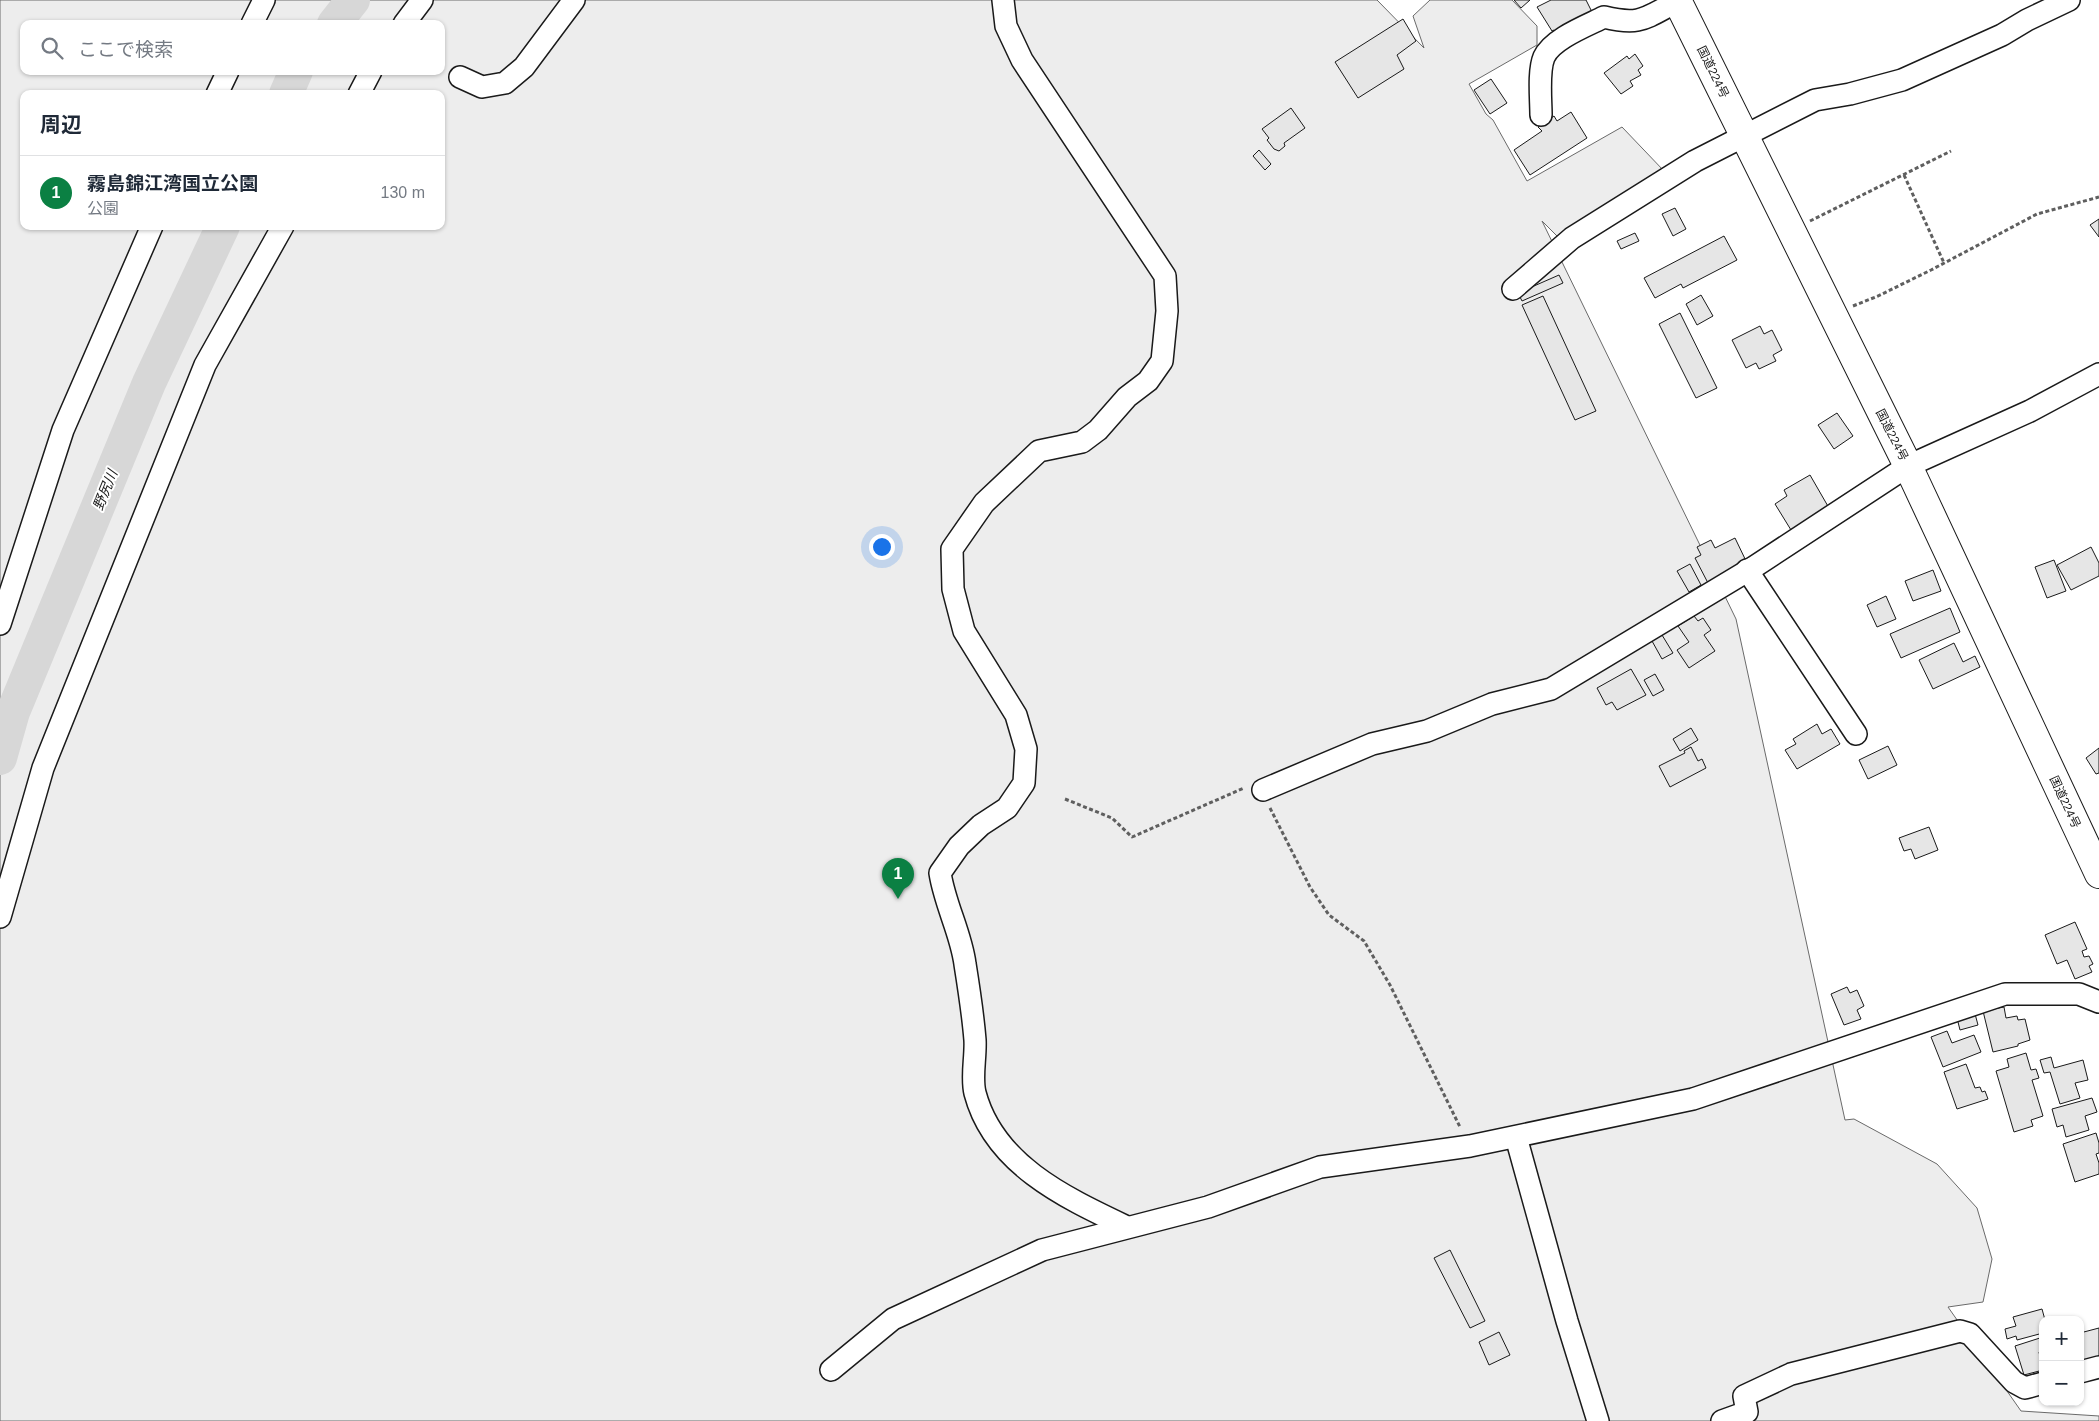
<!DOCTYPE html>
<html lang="ja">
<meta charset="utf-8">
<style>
:root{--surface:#fff;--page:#f6f6f7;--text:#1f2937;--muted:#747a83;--line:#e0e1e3;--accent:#0b8043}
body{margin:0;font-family:Arial,"Noto Sans JP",sans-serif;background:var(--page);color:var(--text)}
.controls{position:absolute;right:15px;bottom:15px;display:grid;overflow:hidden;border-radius:10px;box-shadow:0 1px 4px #0004}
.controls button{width:45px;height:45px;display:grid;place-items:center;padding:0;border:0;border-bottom:1px solid var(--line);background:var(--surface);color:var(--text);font:25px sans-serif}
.you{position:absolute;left:881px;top:546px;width:18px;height:18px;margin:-12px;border:4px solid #fff;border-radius:50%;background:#1a73e8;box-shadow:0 0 0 8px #1a73e833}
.badge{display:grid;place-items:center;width:32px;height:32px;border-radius:50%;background:var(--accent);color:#fff;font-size:16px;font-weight:700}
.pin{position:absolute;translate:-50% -41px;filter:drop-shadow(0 1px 2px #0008)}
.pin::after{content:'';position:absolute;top:26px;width:18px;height:15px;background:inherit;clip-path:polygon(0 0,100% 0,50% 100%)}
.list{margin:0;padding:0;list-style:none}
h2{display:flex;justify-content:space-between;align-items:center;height:65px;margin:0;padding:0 20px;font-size:21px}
h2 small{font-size:16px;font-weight:400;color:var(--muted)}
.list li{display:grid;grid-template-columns:32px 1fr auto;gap:15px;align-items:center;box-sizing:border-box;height:75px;padding:0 20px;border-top:1px solid var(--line)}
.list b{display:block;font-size:19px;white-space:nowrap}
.list p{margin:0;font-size:16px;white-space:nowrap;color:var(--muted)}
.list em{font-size:16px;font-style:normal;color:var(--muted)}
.icon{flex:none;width:28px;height:28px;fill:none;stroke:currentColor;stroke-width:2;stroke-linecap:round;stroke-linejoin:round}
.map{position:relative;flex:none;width:2099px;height:1421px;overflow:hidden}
.search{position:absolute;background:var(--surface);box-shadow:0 1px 4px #0004;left:20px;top:20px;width:425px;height:55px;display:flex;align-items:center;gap:12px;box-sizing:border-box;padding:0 18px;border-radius:10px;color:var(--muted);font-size:19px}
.panel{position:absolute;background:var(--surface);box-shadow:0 1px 4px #0004;left:20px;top:90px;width:425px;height:140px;border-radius:10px}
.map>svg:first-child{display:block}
.green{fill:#ededed;stroke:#6a6a6a;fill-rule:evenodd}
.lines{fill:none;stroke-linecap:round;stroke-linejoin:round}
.river{stroke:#d7d7d7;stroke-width:34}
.building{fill:#e6e6e6;stroke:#1a1a1a}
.minor-casing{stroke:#1a1a1a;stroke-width:24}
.highway-casing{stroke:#1a1a1a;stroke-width:30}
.path{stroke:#5f5f5f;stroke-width:3;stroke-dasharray:4 2.5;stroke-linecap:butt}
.minor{stroke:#fff;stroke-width:21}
.highway{stroke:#fff;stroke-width:28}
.labels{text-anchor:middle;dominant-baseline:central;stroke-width:4;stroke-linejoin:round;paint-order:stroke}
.street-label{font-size:12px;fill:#1a1a1a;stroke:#fff}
.water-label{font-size:14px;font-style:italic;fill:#1a1a1a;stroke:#fff}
</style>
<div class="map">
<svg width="2099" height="1421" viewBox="0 0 2099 1421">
<rect width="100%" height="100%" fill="#fff"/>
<path class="green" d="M 0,0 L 1377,0 L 1424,48 L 1413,16 L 1430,0 L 1512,0 L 1537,26 L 1537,45 L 1469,84 L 1486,114 L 1493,120 L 1527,181 L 1622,127 L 1664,171 L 1559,238 L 1542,221 L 1736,619 L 1845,1120 L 1854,1119 L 1937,1164 L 1977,1208 L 1992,1259 L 1983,1302 L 1948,1307 L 2021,1411 L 2099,1416 L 2099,1421 L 0,1421 ZM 24,24 L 441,24 L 441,71 L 24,71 ZM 24,94 L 441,94 L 441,226 L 24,226 Z"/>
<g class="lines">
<g class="river">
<path d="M 334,24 L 353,0"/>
<path d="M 286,94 L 296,71"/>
<path d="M 0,758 L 13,712 L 149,383 L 223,226"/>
</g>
</g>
<g class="building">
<path d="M 1514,0 L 1530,0 L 1521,8 Z"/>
<path d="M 1551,0 L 1586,0 L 1593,14 L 1557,35 L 1554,30 L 1552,31 L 1537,7 Z"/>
<path d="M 1403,19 L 1416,41 L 1397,55 L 1404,69 L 1358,98 L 1335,62 Z"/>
<path d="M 1635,54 L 1643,66 L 1638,70 L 1641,75 L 1630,81 L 1633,86 L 1621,94 L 1604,73 L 1627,56 L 1629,59 Z"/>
<path d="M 1491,79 L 1507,103 L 1490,114 L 1474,90 Z"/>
<path d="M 1291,108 L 1305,128 L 1284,143 L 1285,146 L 1279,151 L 1274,149 L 1267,140 L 1269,138 L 1262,129 Z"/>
<path d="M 1571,112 L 1587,138 L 1530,175 L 1514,150 L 1542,131 L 1538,127 L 1554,116 L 1557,121 Z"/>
<path d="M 1259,150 L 1271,164 L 1265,170 L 1253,156 Z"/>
<path d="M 1675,208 L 1686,229 L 1673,236 L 1662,214 Z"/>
<path d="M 2099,219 L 2099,237 L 2090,225 Z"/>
<path d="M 1635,233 L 1639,241 L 1621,249 L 1617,241 Z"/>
<path d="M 1724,236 L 1737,260 L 1683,288 L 1681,284 L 1655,298 L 1644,278 Z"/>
<path d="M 1559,275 L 1563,283 L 1522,301 L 1518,293 Z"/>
<path d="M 1701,295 L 1713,316 L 1697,325 L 1686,304 Z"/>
<path d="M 1543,296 L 1596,411 L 1575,420 L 1522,305 Z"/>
<path d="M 1680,313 L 1717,388 L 1696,398 L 1659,324 Z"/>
<path d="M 1760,326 L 1764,334 L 1772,330 L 1782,350 L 1773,355 L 1776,361 L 1759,369 L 1756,363 L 1746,368 L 1732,340 Z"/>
<path d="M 1837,413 L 1853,436 L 1834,449 L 1818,425 Z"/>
<path d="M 1810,475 L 1829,508 L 1791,530 L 1775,504 L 1787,496 L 1784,490 Z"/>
<path d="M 1735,538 L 1747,563 L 1708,583 L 1695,558 L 1701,555 L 1697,547 L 1711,540 L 1715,548 Z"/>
<path d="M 2091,547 L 2099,563 L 2099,576 L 2071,590 L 2057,565 Z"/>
<path d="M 2054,560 L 2066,591 L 2047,598 L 2035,567 Z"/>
<path d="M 1690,564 L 1701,585 L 1689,592 L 1677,571 Z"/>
<path d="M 1933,570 L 1941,591 L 1913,601 L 1905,581 Z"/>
<path d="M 1886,596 L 1896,619 L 1877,627 L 1867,605 Z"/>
<path d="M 1950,608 L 1960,632 L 1901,658 L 1890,634 Z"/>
<path d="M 1694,616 L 1698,621 L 1703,618 L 1711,630 L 1704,635 L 1715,651 L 1689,668 L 1677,650 L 1689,642 L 1678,626 Z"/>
<path d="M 1662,635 L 1673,653 L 1662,659 L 1652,641 Z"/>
<path d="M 1954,643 L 1963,662 L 1975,656 L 1980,667 L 1933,689 L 1919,660 Z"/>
<path d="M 1631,669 L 1646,695 L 1617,710 L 1612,702 L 1606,705 L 1597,688 Z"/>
<path d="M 1655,674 L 1664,690 L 1653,696 L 1644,680 Z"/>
<path d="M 1817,724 L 1822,734 L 1831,729 L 1840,744 L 1797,769 L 1785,750 L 1796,744 L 1793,739 Z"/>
<path d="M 1691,728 L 1698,740 L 1680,751 L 1673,739 Z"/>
<path d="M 1888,746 L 1897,765 L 1868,779 L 1859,760 Z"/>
<path d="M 1691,747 L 1698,761 L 1702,759 L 1706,768 L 1670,787 L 1659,766 L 1685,753 L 1684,751 Z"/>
<path d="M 2099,748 L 2099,773 L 2096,774 L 2086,758 Z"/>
<path d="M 1929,827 L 1938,850 L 1915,859 L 1911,849 L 1904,851 L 1899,838 Z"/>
<path d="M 2075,922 L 2087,949 L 2082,951 L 2084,957 L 2089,956 L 2093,964 L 2089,966 L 2092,972 L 2075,979 L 2067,960 L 2057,964 L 2045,935 Z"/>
<path d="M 1847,987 L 1850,993 L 1857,990 L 1864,1006 L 1857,1010 L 1861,1019 L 1844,1025 L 1831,994 Z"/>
<path d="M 2004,1007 L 2006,1018 L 2017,1016 L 2018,1020 L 2025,1019 L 2030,1040 L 2018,1044 L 2018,1046 L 1993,1052 L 1983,1011 Z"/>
<path d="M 1974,1010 L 1978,1025 L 1960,1030 L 1956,1014 Z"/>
<path d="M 1947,1031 L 1952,1043 L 1974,1035 L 1981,1052 L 1943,1067 L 1931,1037 Z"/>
<path d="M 2026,1053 L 2031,1070 L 2036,1069 L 2039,1078 L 2032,1080 L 2043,1116 L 2031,1120 L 2033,1126 L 2014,1132 L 1996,1071 L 2009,1067 L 2007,1059 Z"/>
<path d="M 2051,1057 L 2054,1068 L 2083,1060 L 2088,1080 L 2075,1083 L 2080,1098 L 2060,1104 L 2050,1072 L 2044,1073 L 2040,1060 Z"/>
<path d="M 1966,1064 L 1975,1088 L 1980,1087 L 1982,1092 L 1985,1091 L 1988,1099 L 1957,1109 L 1944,1072 Z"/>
<path d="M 2092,1098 L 2097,1112 L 2085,1116 L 2089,1130 L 2066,1137 L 2063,1125 L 2057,1127 L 2052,1109 Z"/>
<path d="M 2096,1133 L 2099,1143 L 2099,1153 L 2096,1154 L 2099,1163 L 2099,1174 L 2075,1182 L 2063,1144 Z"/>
<path d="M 1450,1250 L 1485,1321 L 1470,1328 L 1434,1258 Z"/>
<path d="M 2042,1309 L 2045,1320 L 2043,1320 L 2043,1333 L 2017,1340 L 2016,1336 L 2007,1339 L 2005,1329 L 2016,1326 L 2013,1317 Z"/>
<path d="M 2099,1328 L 2099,1358 L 2080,1362 L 2080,1333 Z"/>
<path d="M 1499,1332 L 1510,1355 L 1489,1365 L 1479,1342 Z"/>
<path d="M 2043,1337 L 2043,1351 L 2039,1352 L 2043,1370 L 2024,1375 L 2015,1346 Z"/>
</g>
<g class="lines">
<g class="minor-casing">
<g id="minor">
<path d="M 1003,0 L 1006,26 L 1022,60 L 1165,276 L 1167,311 L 1162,361 L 1148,381 L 1127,397 L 1098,430 L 1082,442 L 1039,451 L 984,503 L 952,549 L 953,589 L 964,631 L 1016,715 L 1026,749 L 1024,783 L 1007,808 L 981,825 L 959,846 L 940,873 C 945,905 961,933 965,964 C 969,989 973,1015 975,1040 C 976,1057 971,1077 975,1093 C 994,1165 1066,1198 1127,1227"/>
<path d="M 252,24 L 264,0"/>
<path d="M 404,24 L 422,0"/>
<path d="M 460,77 L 482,87 L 505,83 L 524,67 L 574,0"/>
<path d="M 217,94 L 228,71"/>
<path d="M 359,94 L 371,71"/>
<path d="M 1541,115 C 1541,100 1538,71 1544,57 C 1552,39 1586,26 1604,17 C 1641,26 1645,18 1678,1"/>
<path d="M 1513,289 L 1572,238 L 1695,161 L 1815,100 L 1850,94 L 1902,80 L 2002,35 L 2027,20 L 2069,0"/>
<path d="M 1747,570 L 1856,734"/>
<path d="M 0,624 L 63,430 L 152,226"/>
<path d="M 1263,790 L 1372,744 L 1427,731 L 1492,704 L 1551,689 L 1754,567 L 1908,466 L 2030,411 L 2099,374"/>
<path d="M 0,917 L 43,768 L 205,365 L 283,226"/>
<path d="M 1516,1137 L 1567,1321 L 1598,1421"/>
<path d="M 831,1370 L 893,1319 L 1042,1250 L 1208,1207 L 1320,1167 L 1470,1146 L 1693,1099 L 2005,994 L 2079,994 L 2099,1002"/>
<path d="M 2080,1372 L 2099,1367"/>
<path d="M 1722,1421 L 1747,1412 L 1744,1396 L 1791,1374 L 1960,1331 L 1970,1334 L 2014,1382 L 2025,1388 L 2043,1383"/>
</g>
</g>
<g class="highway-casing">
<path id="highway" d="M 1677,0 L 1908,466 L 2099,874"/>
</g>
<g class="path">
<path d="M 1904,175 L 1944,263"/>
<path d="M 1810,221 L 1951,151"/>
<path d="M 1853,306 L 1878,296 L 1931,270 L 2037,214 L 2099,197"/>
<path d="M 1065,799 L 1112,818 L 1132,837 L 1244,788"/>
<path d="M 1270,808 L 1310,887 L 1329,915 L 1364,941 L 1390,985 L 1460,1127"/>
</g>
<use href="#minor" class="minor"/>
<use href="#highway" class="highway"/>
</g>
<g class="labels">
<g class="street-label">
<text transform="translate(1713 72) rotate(64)">国道224号</text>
<text transform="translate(1892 435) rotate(63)">国道224号</text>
<text transform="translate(2065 802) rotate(65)">国道224号</text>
</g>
<g class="water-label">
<text transform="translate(105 490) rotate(-68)">野尻川</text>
</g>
</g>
</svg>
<div class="controls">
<button>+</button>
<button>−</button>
</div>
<div class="you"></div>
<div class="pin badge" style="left:898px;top:899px">1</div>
<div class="search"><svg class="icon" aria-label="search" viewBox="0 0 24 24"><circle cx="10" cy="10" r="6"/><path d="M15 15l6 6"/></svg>ここで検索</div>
<section class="panel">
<h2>周辺<small></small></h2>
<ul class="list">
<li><span class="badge">1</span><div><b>霧島錦江湾国立公園</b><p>公園</p></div><em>130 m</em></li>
</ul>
</section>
</div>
